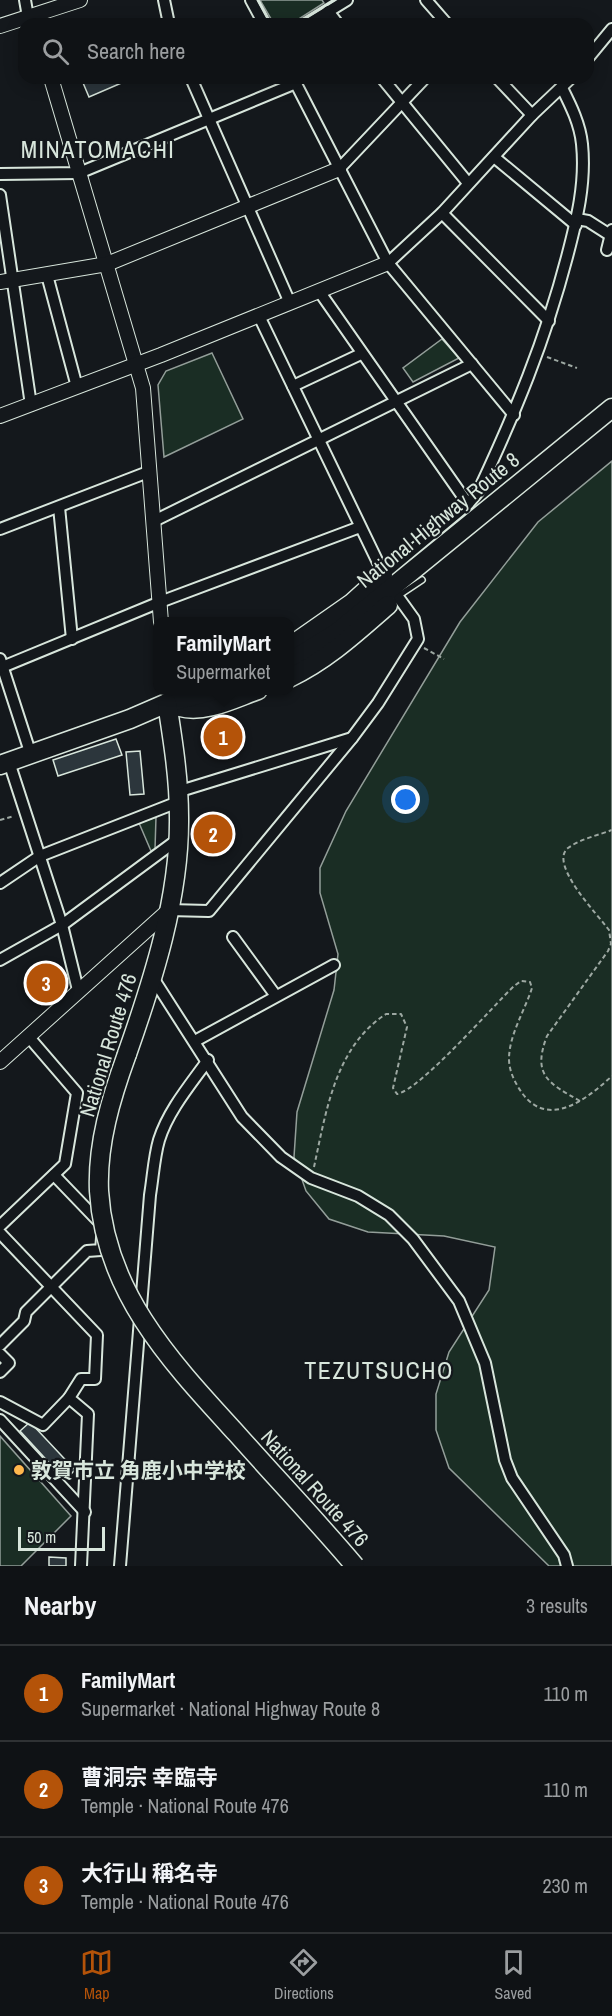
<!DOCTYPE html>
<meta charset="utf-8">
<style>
:root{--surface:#0f1215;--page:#181b1e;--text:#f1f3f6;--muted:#9b9ea0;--line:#2f3234;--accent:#b45309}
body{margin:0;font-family:"Archivo Narrow","Noto Sans JP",sans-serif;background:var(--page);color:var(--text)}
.scale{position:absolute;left:18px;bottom:15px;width:87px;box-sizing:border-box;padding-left:6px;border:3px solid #d8e6dc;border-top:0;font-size:16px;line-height:21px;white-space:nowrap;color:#d8e6dc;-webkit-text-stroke:4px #14181c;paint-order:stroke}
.you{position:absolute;left:406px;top:800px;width:21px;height:21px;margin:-15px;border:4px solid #fff;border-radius:50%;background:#1a73e8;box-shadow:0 0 0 9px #1a73e833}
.badge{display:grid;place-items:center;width:39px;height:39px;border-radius:50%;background:var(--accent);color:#fff;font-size:20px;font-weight:700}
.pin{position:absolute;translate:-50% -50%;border:3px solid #fff;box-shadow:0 2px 6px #0006}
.popup{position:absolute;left:153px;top:617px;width:141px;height:78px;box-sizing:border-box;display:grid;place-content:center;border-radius:12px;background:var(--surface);filter:drop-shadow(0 2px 4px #0005);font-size:20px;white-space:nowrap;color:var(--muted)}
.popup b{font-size:22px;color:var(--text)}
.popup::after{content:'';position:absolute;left:50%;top:100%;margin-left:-12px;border:12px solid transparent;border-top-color:var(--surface)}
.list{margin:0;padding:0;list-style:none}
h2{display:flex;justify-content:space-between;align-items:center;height:78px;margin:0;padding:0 24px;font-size:26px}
h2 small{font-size:20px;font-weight:400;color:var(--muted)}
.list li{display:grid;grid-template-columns:39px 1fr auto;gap:18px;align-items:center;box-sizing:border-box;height:96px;padding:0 24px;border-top:2px solid var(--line)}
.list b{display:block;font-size:22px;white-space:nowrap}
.list p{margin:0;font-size:20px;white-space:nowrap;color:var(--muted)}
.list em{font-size:20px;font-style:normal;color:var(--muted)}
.icon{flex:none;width:33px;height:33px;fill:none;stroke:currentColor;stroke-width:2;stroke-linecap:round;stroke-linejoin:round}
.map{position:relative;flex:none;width:612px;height:1566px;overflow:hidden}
.search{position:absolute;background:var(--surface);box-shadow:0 3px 15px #0003;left:18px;right:18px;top:18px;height:66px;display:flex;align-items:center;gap:15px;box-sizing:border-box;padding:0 21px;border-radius:18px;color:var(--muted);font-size:22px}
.sheet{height:366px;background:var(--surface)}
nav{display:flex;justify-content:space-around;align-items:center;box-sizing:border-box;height:84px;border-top:2px solid var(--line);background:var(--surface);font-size:16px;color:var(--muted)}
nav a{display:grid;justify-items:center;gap:3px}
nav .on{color:var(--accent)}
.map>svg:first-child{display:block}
.green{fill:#1a2d24;stroke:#939e99;stroke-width:1.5}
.building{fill:#2c363c;stroke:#d8e6dc;stroke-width:1.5}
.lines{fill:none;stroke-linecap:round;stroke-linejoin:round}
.service-casing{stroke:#d8e6dc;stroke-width:8}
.minor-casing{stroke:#d8e6dc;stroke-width:14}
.tertiary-casing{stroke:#d8e6dc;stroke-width:16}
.trunk-casing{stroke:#d8e6dc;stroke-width:21}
.path{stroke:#9da8a2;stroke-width:2;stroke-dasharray:4.5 3;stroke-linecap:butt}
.service{stroke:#14181c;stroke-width:5}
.minor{stroke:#14181c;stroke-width:10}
.tertiary{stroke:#14181c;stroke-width:14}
.trunk{stroke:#14181c;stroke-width:18}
.trunk-bridge-casing{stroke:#d8e6dc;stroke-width:21;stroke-linecap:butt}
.trunk-bridge{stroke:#14181c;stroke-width:18}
.wall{stroke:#d8e6dc;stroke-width:3}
.poi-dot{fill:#ffb74d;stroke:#14181c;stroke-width:2}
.labels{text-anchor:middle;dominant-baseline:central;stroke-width:4.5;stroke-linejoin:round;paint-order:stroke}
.street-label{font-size:21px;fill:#d8e6dc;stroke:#14181c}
.poi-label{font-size:21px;font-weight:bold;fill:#d8e6dc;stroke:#14181c;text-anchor:start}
.quarter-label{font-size:24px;letter-spacing:1.5px;fill:#d8e6dc;stroke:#14181c}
</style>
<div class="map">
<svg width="612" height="1566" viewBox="0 0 612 1566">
<rect width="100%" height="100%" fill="#14181c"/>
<g class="green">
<path d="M 260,0 L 322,0 L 324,3 L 291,24 L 274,24 Z"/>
<path d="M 442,339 L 459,358 L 413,382 L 403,368 Z"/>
<path d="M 212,353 L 243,419 L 164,457 L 158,385 L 166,371 Z"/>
<path d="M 612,461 L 612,1566 L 549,1566 L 449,1468 L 436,1430 L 436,1394 L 449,1352 L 489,1290 L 495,1247 L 444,1236 L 368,1232 L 329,1219 L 306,1191 L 294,1157 L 297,1112 L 334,990 L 338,954 L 320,893 L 320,868 L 346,811 L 460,622 L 538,522 Z"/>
<path d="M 156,817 L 155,849 L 151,851 L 139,823 Z"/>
<path d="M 0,1436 L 71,1516 L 21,1566 L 0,1566 Z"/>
</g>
<g class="building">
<path d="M 81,78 L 133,78 L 89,97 Z"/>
<path d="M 116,739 L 122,755 L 58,776 L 53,760 Z"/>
<path d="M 140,751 L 144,794 L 130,795 L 126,752 Z"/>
<path d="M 30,1422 L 75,1470 L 65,1480 L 20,1431 Z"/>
<path d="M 49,1557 L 66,1558 L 66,1566 L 49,1566 Z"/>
</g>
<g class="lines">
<g class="service-casing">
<path id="service" d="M 398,596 L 422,580"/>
</g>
<g class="minor-casing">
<g id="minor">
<path d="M 25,0 L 28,17"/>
<path d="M 164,0 L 169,24"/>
<path d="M 251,0 L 264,24"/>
<path d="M 426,0 L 447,24"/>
<path d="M 328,11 L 338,24"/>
<path d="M 308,24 L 347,0"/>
<path d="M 588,58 L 612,29"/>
<path d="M 191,78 L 290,303"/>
<path d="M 293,78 L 388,263 L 514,415"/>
<path d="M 382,78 L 468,183"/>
<path d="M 497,78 L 532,115"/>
<path d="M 494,157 L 576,225"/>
<path d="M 339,169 L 425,78"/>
<path d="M 0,174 L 79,173 L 296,83"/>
<path d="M 0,195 L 31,405"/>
<path d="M 442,213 L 549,321"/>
<path d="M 577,219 L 588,221 L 610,235"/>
<path d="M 607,250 L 612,230"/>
<path d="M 388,263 L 442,213 L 532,115 L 571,78"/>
<path d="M 47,275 L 77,387"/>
<path d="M 319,291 L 468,504"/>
<path d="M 259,316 L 385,577"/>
<path d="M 293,386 L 361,354"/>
<path d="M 59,507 L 72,639"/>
<path d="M 154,521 L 472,364"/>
<path d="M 0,529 L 148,472"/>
<path d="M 383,575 L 468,504 L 478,492 C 515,413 545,341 567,257 C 577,219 586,183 582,144 C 580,124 571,106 562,88"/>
<path d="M 0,659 L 31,755"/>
<path d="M 0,668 L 160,602 L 360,527"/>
<path d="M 9,762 L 62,925 L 78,990"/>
<path d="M 177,792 L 352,738"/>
<path d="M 0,883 L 40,856 L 178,802"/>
<path d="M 169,910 L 209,911 L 352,738 L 378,703 L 418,639 L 414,619 L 396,594"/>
<path d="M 233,937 L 276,996"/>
<path d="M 0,960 L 62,925 L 177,840"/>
<path d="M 153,978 L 242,1117 L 281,1157 L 311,1178 L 358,1196 L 389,1215 L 413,1239 L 459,1301 L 485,1363 L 505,1460 L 512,1478 L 564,1555 L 567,1566"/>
<path d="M 195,1041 L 334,965"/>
<path d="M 0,1226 L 65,1164 L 77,1093 L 28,1036"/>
<path d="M 0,1233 L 97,1335 L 95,1379 L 81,1379 L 69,1398 L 88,1414 L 81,1566"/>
<path d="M 0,1345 L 24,1321 L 26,1312 L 87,1251 L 101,1250 L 103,1226 L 54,1175"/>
<path d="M 0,1354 L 9,1363 L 0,1372"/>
<path d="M 0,1402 L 43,1425 L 69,1398"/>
<path d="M 0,1420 L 85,1512"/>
<path d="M 120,1566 L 150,1195 C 153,1177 154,1157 159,1140 C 168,1111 190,1085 208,1060"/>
</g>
</g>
<g class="tertiary-casing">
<g id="tertiary">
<path d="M 0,26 L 80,0"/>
<path d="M 51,78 L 143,388 L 161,622"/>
<path d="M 0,282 L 107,264 L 339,169"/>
<path d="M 0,416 L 161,355 L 388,263"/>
<path d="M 0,1062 L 169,910"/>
</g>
</g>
<g class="trunk-casing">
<g id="trunk">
<path d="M 289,647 L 352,603 L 383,575"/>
<path d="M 289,662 L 336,633 L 612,408"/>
<path d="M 289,678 C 327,660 357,632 388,605"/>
<path d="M 180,707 C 205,714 235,698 258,690"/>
<path d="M 0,765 L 130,719 L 167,703 L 217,690"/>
<path d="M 127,1054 C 153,980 180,897 179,817 C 179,779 173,741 167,703"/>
</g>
</g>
<g class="path">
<path d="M 547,357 L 577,368"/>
<path d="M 424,648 L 444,659"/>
<path d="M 0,820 L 14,816"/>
<path d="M 580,1101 C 548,1083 532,1075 547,1036 L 608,951 L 611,944 L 609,930 C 599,916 548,864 568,848 C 580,839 599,835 612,830"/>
<path d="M 314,1167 C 326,1112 335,1047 386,1014 L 401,1014 L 407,1027 L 393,1088 L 397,1094 C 420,1090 493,1006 514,986 L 521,981 L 530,982 L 532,988 C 525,1010 509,1035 509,1059 C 509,1071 515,1083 522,1093 C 549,1130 588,1098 612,1076"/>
</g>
<use href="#service" class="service"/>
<use href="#minor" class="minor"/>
<use href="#tertiary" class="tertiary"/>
<use href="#trunk" class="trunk"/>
<g class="trunk-bridge-casing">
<path id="trunk-bridge" d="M 127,1054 C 111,1098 97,1144 99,1191 C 105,1293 172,1363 237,1434 C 276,1478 317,1521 355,1566"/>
</g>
<use href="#trunk-bridge" class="trunk-bridge"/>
<g class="wall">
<path d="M 258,0 L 271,24"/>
<path d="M 295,24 L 334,0"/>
</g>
</g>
<circle class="poi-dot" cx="19" cy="1470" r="6"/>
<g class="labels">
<g class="street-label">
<text transform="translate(438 520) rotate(-39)">National Highway Route 8</text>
<text transform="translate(108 1045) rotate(-73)">National Route 476</text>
<text transform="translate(315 1488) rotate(48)">National Route 476</text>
</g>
<g class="poi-label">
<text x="31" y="1470">敦賀市立 角鹿小中学校</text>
</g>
<g class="quarter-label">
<text x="98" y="149">MINATOMACHI</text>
<text x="379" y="1370">TEZUTSUCHO</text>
</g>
</g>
</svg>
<div class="scale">50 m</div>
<div class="you"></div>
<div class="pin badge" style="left:223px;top:737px">1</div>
<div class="popup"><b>FamilyMart</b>Supermarket</div>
<div class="pin badge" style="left:213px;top:834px">2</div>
<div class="pin badge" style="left:46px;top:983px">3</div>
<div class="search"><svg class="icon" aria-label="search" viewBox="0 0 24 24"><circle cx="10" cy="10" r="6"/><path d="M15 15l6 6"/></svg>Search here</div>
</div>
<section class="sheet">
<h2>Nearby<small>3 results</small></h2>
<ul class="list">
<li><span class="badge">1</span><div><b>FamilyMart</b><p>Supermarket · National Highway Route 8</p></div><em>110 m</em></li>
<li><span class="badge">2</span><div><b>曹洞宗 幸臨寺</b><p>Temple · National Route 476</p></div><em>110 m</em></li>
<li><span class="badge">3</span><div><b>大行山 稱名寺</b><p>Temple · National Route 476</p></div><em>230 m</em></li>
</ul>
</section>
<nav>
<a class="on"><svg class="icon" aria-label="map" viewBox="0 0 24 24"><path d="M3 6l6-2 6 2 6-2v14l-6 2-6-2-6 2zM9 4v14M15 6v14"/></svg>Map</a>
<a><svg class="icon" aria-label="directions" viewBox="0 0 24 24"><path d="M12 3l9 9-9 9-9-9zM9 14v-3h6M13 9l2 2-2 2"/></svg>Directions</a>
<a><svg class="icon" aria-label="saved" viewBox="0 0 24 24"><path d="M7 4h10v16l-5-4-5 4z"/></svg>Saved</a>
</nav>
